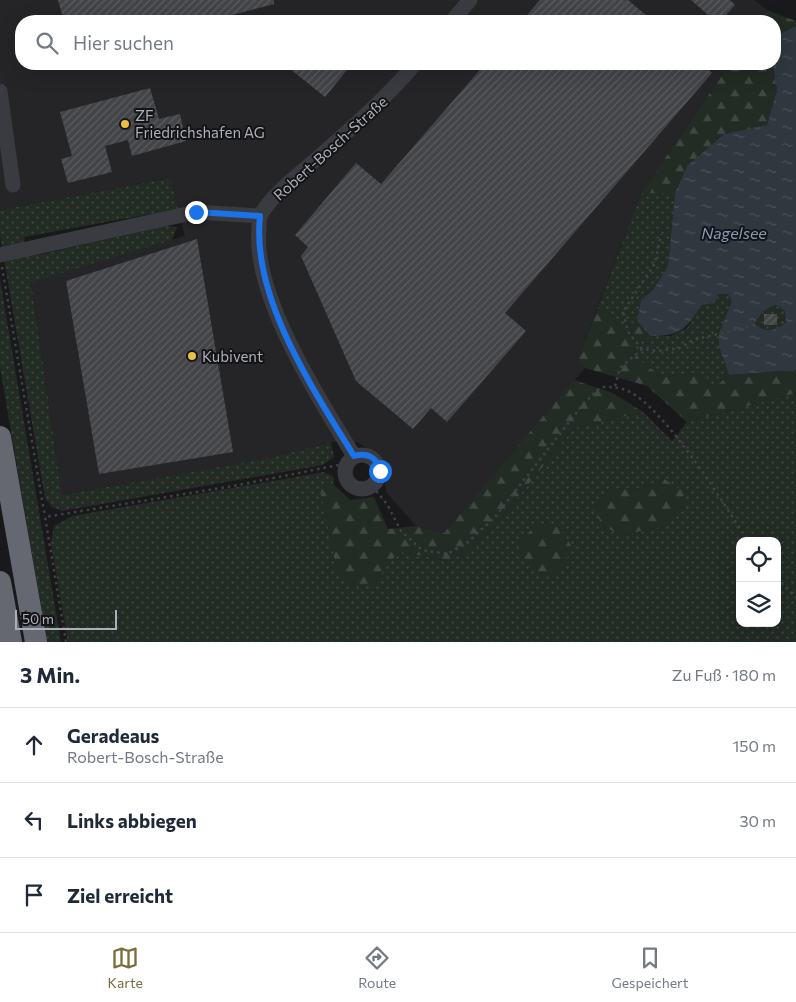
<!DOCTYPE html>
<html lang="de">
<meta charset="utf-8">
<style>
:root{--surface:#fff;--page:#f6f6f7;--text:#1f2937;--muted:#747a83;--line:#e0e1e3;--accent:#7b6c3b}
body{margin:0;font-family:Commissioner,sans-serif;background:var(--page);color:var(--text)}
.controls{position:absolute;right:15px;bottom:15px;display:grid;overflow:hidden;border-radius:10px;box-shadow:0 5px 20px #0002}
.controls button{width:45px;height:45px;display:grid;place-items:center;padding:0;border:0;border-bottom:1px solid var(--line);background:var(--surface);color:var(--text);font:25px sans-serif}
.scale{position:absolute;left:15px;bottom:12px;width:102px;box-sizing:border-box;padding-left:5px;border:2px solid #acafba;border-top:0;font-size:14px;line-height:18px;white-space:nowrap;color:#acafba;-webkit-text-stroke:4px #141416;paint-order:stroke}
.stop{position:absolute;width:15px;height:15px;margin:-11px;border:4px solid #1a73e8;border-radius:50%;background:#fff}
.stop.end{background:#1a73e8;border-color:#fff;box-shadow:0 1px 5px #0008}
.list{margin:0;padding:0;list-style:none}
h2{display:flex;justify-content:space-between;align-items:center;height:65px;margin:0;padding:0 20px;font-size:21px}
h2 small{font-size:16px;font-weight:400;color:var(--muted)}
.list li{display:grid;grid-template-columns:32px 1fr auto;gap:15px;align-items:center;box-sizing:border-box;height:75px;padding:0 20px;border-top:1px solid var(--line)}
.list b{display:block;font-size:19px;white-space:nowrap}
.list p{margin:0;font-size:16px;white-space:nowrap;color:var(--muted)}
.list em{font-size:16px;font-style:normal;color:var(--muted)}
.icon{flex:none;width:28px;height:28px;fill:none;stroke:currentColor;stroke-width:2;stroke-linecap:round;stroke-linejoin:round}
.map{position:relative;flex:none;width:796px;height:642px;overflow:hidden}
.search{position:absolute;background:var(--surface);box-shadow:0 5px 20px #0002;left:15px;right:15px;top:15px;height:55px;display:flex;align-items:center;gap:12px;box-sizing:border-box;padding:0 18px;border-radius:20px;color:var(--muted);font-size:19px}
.sheet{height:290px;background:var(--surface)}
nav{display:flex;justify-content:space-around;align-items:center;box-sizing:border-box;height:70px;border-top:1px solid var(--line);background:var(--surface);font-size:14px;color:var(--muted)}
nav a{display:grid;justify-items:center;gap:2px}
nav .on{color:var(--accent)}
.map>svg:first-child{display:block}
.built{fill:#252528}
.grass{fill:url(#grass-dots);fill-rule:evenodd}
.forest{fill:url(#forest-firs)}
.water{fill:url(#water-ripples);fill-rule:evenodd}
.building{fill:url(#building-hatch)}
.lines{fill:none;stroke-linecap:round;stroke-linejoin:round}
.path{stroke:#404147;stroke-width:2.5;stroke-dasharray:2.5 4;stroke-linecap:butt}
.minor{stroke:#3a3b40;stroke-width:15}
.highway{stroke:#666871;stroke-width:22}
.route{stroke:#1a73e8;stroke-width:6}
.poi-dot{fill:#ecbf40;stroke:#141416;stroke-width:2}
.labels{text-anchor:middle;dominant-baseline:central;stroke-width:4;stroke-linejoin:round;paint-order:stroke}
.poi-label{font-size:15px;fill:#acafba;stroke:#141416;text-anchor:start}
.street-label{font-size:15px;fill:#acafba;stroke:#141416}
.water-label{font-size:16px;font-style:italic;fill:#859ab3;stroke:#141416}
</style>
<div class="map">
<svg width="796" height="642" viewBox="0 0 796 642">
<defs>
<pattern id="grass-dots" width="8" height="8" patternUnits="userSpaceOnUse" patternTransform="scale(1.25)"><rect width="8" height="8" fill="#232b25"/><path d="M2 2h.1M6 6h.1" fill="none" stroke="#404743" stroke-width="1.8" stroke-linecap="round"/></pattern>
<pattern id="forest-firs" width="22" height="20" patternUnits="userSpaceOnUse" patternTransform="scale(1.25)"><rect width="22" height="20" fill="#232b25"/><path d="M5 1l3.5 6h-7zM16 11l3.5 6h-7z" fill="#404743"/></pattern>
<pattern id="water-ripples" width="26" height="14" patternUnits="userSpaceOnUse" patternTransform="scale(1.25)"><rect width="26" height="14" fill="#2f373f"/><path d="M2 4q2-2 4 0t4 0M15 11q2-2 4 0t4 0" fill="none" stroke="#4a5159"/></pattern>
<pattern id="building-hatch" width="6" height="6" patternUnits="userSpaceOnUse" patternTransform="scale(1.25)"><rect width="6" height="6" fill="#434448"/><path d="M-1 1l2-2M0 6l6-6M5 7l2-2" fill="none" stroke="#5b5c60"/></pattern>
</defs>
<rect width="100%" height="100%" fill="#19191b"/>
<path class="built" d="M 0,0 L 754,0 L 767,10 L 760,21 L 21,21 L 21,64 L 730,64 L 641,193 L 577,361 L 585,368 L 444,533 L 416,526 L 386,492 L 383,459 L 357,442 L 331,442 L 269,458 L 62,495 L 31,281 L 185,236 L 169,178 L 0,210 Z"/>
<g class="grass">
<path d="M 170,178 L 178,209 L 24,237 L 27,256 L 43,254 L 166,226 L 177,227 L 172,240 L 31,282 L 62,495 L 269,458 L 331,442 L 334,457 L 323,465 L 62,511 L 52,507 L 45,498 L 0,236 L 0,210 Z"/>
<path d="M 641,193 L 675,193 L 668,266 L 653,290 L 641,300 L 637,321 L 621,330 L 610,313 L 597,310 Z"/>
<path d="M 0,279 L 61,642 L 47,642 L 0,367 Z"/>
<path d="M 718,294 L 728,294 L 732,301 L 719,333 L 719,347 L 729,375 L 714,388 L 695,373 L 663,377 L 640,361 L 633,347 L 650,336 L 670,336 L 687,328 L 702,305 L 714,303 Z"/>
<path d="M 776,305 L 785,311 L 786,322 C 777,331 764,334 755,323 C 760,314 766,307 776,305 Z"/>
<path d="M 796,393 L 796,642 L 68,642 L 51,543 L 54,526 L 72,516 L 324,472 L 334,477 L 333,484 L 320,486 L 388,562 L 402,552 L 448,561 L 468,551 L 493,528 L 574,428 L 643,412 L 672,441 L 687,422 ZM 664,479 L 665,526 L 623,535 L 602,526 L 614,489 L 641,488 ZM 740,541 L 777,541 L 777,623 L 740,623 Z"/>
</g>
<g class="forest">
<path d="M 767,10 L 796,21 L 796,26 L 775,36 L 775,21 L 760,21 Z"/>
<path d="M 730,64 L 773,64 L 777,90 L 767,126 L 724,134 L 687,166 L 675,193 L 641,193 Z"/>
<path d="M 597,310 L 610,313 L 621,330 L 637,321 L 650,336 L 633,348 L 640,361 L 663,377 L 695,373 L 714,388 L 729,375 L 796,370 L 796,393 L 687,422 L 647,386 L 585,368 L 577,361 Z"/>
<path d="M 574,380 L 613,393 L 643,412 L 574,428 L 493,528 L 468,551 L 449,561 L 402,552 L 388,562 L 377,583 L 351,587 L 337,571 L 319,486 L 333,484 L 350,500 L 374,497 L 388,529 L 416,526 L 444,533 Z"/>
<path d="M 664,479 L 685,492 L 684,510 L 665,526 L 622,535 L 602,526 L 594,506 L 614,489 L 641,488 Z"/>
<path d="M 538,524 L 558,524 L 571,546 L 565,566 L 552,577 L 537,574 L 518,556 L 522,538 Z"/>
</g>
<path class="water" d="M 796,26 L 796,370 L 729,375 L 719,347 L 719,333 L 732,301 L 728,294 L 718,294 L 715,303 L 702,305 C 685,330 681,336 650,336 L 637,321 L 641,300 L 653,290 L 668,266 L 675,193 L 687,166 L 724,134 L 767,125 L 777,90 L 773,64 L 775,36 ZM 776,305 L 785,311 L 786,322 C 777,331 764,334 755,323 C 760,314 766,307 776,305 Z"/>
<g class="building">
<path d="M 58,0 L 274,0 L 274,4 L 208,21 L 64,21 Z"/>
<path d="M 540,0 L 628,0 L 653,21 L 522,21 Z"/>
<path d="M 691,0 L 730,0 L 735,5 L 721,21 L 715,21 Z"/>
<path d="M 284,64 L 352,64 L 325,97 Z"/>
<path d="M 485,64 L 702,64 L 712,73 L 505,313 L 526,331 L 447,422 L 431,408 L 413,429 L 356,381 L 301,256 L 308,247 L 295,235 L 356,163 L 381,184 Z"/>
<path d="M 150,88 L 159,119 L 180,114 L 186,141 L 132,156 L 128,140 L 105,146 L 112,172 L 68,183 L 61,159 L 72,156 L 60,112 Z"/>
<path d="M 197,239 L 233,452 L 99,474 L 66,281 Z"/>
<rect x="764" y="314" width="13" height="11"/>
</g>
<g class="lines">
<g class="path">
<path d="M 2,267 L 45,517"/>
<path d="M 642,349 L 628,332 L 623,312 L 655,263 L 661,234"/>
<path d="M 615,386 L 620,368 L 642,349 L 658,351 L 680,348 L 693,340 L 756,325"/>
<path d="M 372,486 L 387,504 L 401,531 L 422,550 L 447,554 L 467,543 L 495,517 L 584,403 L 601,387 C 611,387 619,387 628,391 C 665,408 724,504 748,541"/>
<path d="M 777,578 L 796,598"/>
<path d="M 66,642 L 45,517 L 233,486 L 344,464"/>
</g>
<g class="minor">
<path d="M 452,21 L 470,0"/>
<path d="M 0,91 L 13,185"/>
<path d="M 0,255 L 196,212 L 260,216"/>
<circle cx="362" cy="472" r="17"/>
<path d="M 354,456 C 320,401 252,294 259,229 C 259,224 259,218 261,214 C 276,190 300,174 320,156 C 354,126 386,98 415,64"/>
</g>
<g class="highway">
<path d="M 0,437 L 36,642"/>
<path d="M 0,582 L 11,642"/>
</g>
</g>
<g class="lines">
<path class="route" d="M 196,212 L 260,216 C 251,297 313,389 354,456 C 367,452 377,457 380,471"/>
</g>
<g class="poi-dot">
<circle cx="125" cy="124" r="5"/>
<circle cx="192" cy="356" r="5"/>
</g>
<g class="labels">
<g class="poi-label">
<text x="135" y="115">ZF<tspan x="135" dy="17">Friedrichshafen AG</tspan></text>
<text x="202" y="356">Kubivent</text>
</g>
<g class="street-label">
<text transform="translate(330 148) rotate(-42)">Robert-Bosch-Straße</text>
</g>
<g class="water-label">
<text x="734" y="232">Nagelsee</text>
</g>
</g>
</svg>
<div class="controls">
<button><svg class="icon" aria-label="locate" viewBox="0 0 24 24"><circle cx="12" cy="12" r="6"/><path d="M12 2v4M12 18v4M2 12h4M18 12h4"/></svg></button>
<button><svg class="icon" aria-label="layers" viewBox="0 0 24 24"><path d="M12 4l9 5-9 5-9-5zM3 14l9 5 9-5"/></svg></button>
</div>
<div class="scale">50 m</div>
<div class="stop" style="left:380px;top:471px"></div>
<div class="stop end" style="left:196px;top:212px"></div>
<div class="search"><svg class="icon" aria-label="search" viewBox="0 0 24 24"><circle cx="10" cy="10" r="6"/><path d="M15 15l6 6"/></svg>Hier suchen</div>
</div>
<section class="sheet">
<h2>3 Min.<small>Zu Fuß · 180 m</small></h2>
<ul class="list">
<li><svg class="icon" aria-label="ahead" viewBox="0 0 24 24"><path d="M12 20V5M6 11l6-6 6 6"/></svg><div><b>Geradeaus</b><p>Robert-Bosch-Straße</p></div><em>150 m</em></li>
<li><svg class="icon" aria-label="left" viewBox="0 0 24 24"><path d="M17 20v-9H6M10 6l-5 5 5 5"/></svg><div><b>Links abbiegen</b></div><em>30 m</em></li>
<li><svg class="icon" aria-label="arrive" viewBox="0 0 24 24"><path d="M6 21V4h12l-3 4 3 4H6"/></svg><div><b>Ziel erreicht</b></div></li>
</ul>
</section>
<nav>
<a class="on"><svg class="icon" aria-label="map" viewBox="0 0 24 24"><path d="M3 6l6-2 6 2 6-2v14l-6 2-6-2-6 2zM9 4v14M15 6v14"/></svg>Karte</a>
<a><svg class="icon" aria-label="directions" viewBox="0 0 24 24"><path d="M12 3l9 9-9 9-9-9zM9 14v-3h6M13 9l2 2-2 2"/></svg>Route</a>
<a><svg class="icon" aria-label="saved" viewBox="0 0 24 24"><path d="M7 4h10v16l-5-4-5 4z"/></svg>Gespeichert</a>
</nav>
